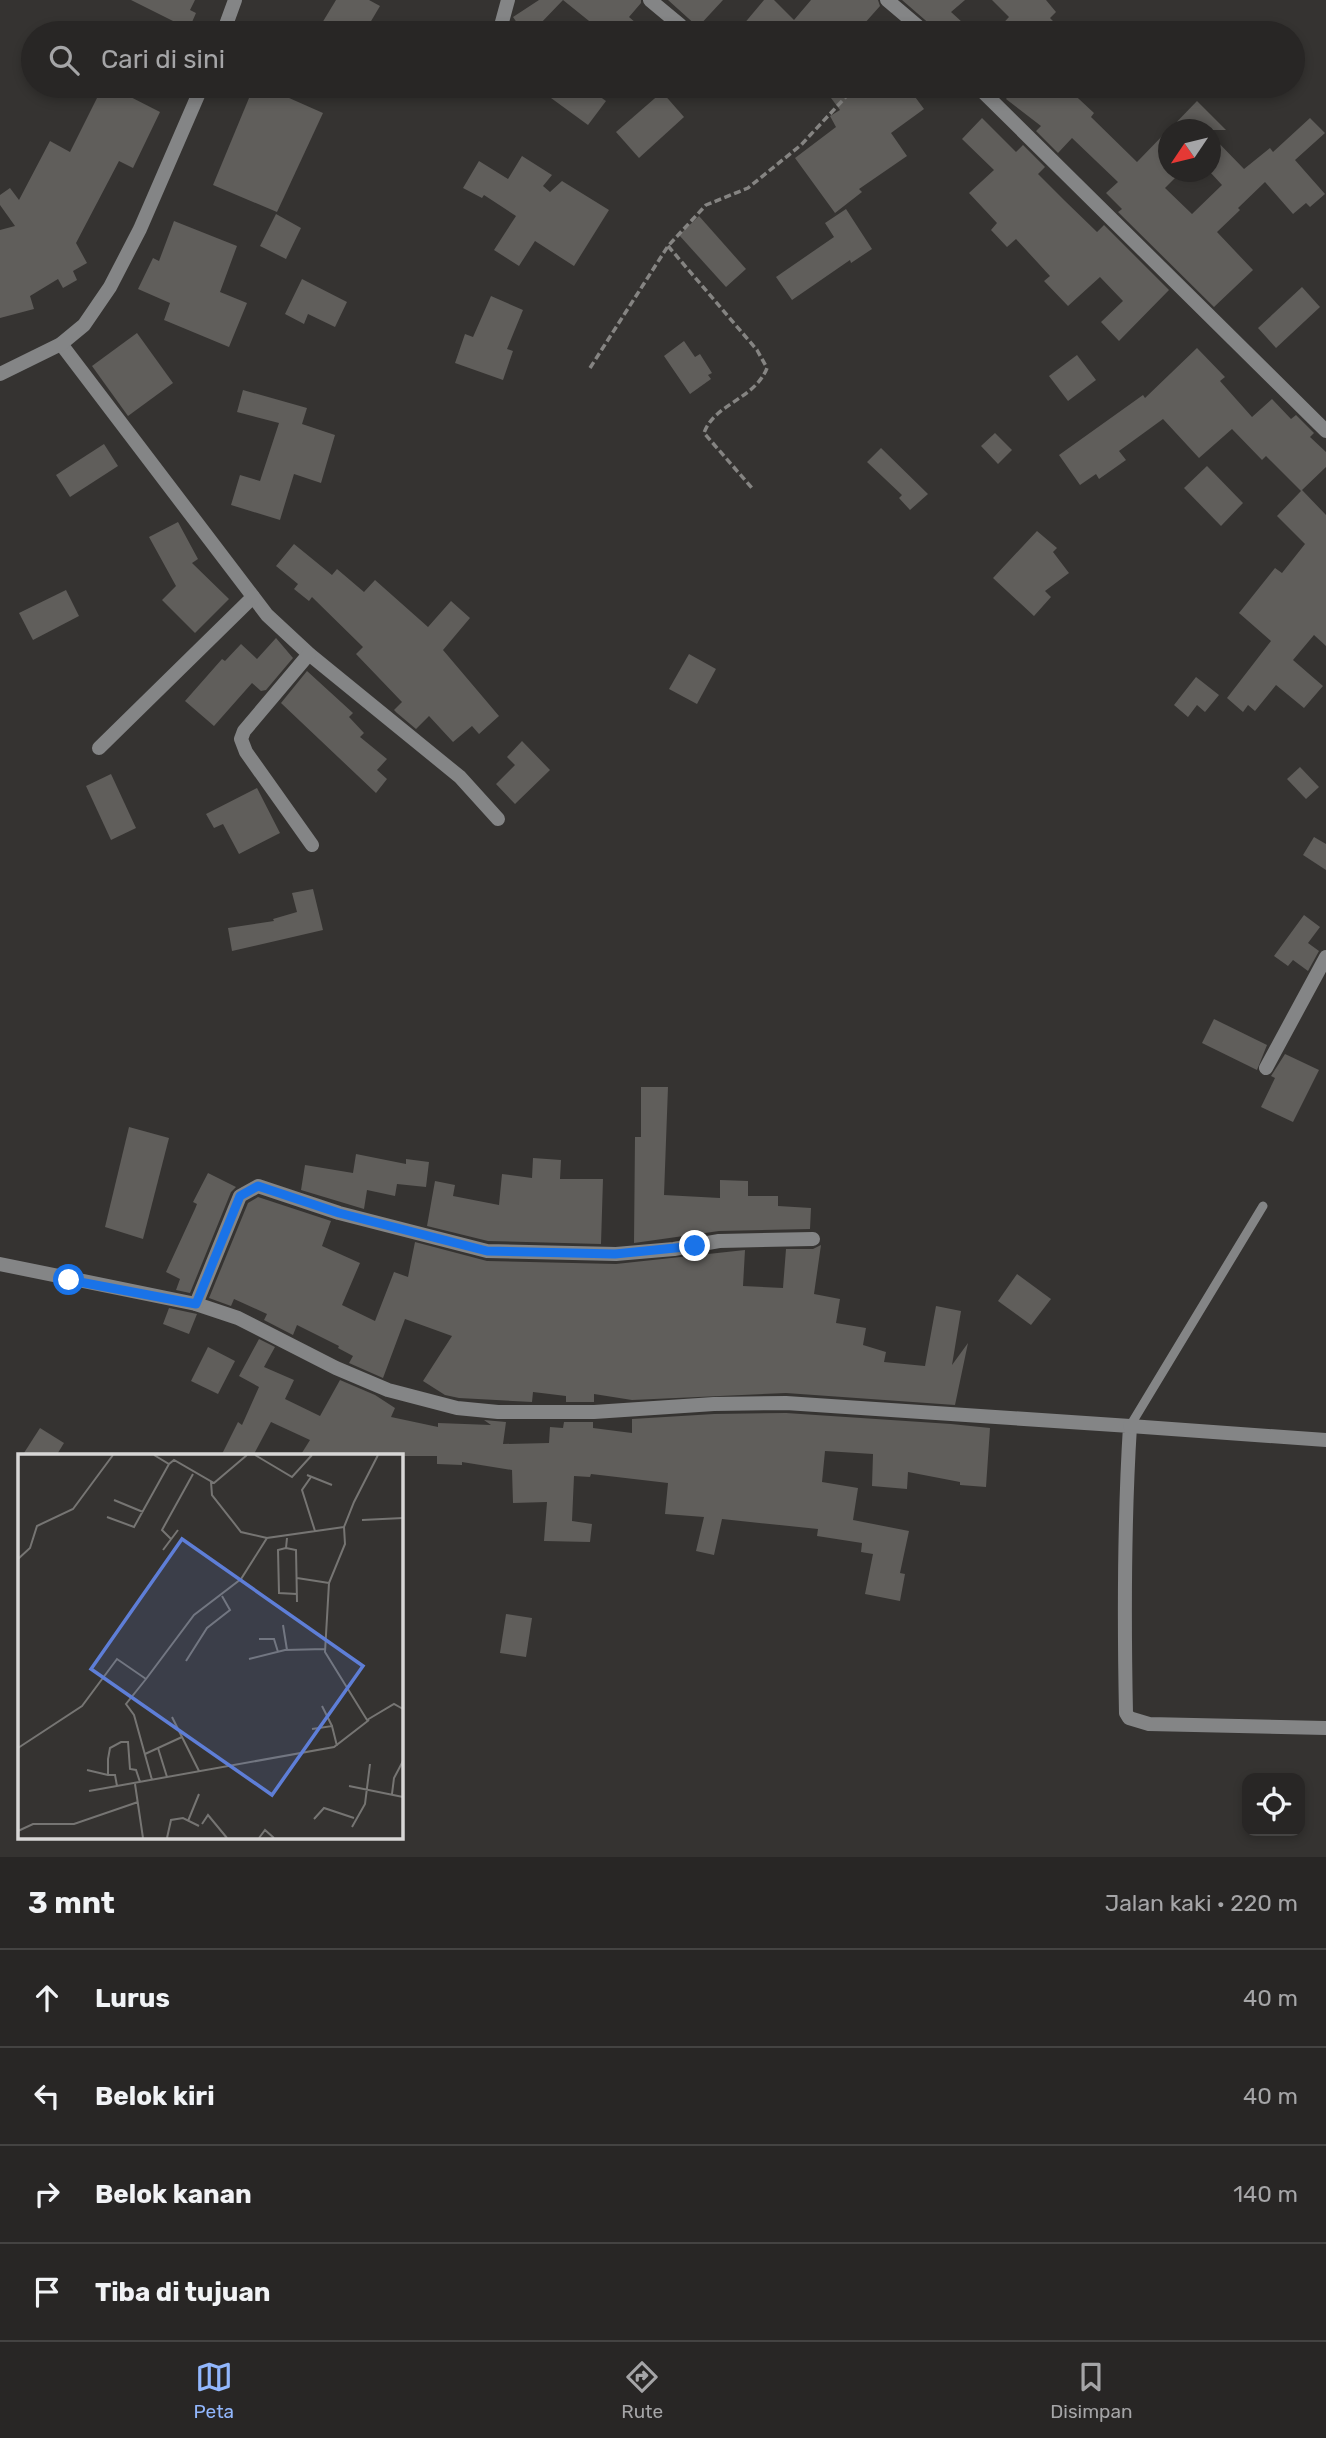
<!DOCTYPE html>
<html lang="id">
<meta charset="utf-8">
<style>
:root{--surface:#282625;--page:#302e2d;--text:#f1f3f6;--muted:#a5a5a7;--line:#444342;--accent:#92b7fd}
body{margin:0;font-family:Rubik,sans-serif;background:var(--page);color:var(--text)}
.controls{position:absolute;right:21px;bottom:21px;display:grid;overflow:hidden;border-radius:14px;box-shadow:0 4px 10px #0003}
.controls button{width:63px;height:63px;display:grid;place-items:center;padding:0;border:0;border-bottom:2px solid var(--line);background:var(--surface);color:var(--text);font:35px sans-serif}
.compass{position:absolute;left:1158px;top:119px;width:63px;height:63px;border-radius:50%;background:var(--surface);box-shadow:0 4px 10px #0003;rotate:235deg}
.stop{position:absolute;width:21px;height:21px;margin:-16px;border:5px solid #1a73e8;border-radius:50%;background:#fff}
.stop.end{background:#1a73e8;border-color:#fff;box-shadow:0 2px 7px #0008}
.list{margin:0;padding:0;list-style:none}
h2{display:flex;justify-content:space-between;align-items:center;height:91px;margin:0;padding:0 28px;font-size:30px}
h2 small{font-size:23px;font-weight:400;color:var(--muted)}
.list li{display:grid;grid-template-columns:46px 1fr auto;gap:21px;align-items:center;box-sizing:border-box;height:98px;padding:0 28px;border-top:2px solid var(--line)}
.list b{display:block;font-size:26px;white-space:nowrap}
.list em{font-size:23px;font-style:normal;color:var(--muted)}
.icon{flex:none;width:38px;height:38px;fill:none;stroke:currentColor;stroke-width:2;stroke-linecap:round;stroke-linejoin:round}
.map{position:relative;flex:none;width:1326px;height:1857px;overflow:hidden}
.search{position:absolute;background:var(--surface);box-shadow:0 4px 10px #0003;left:21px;right:21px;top:21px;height:77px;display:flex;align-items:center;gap:18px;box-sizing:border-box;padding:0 24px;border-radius:38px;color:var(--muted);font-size:26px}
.sheet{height:483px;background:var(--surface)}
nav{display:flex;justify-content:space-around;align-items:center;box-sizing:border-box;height:98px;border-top:2px solid var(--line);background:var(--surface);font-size:19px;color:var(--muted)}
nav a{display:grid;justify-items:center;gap:4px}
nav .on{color:var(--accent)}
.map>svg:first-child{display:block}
.building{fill:#605e5b}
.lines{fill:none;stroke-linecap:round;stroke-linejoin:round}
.path{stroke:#858482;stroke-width:3.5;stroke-dasharray:7 3.5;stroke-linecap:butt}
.service{stroke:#848586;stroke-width:9}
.minor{stroke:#848586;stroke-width:14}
.route{stroke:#1a73e8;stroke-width:9}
.inset-road{fill:none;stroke:#767573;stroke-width:2}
.view{fill:#5e7ed7;fill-opacity:0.15;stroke:#5e7ed7;stroke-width:3.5}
.inset-edge{fill:none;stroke:#d8d7d6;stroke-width:3.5}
</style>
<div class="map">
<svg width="1326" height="1857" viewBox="0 0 1326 1857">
<rect width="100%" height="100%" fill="#353331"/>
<g class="building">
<path d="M 131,0 L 195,0 L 190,10 L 196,13 L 189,29 Z"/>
<path d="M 336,0 L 369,0 L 380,6 L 364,33 L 316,33 Z"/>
<path d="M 539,0 L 641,0 L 641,3 L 629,17 L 636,23 L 628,33 L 588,33 L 594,25 L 563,0 L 539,25 L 544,33 L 524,33 L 513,17 Z"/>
<path d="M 668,0 L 723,0 L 698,27 Z"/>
<path d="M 764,0 L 774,0 L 794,20 L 811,0 L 878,0 L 880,6 L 856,33 L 753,33 L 743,25 Z"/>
<path d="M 902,0 L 965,0 L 951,12 L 974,33 L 935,33 L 932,26 Z"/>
<path d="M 992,0 L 1046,0 L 1056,12 L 1050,18 L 1065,33 L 994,33 L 1009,17 Z"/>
<path d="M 103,86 L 109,86 L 160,112 L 133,168 L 119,161 L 76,243 L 87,263 L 73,271 L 77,280 L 63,288 L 58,279 L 30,296 L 34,309 L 0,318 L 0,230 L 15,226 L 0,205 L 0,195 L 10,188 L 19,200 L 50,141 L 70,152 Z"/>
<path d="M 254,86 L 262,86 L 323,113 L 277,212 L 213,185 Z"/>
<path d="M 560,86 L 585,86 L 606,101 L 588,125 L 551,98 Z"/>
<path d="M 845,86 L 907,86 L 924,109 L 891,133 L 907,156 L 859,189 L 862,192 L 835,213 L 795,158 L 836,127 L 830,116 L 840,110 L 831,98 Z"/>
<path d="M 1016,86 L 1065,86 L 1094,113 L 1091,117 L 1137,162 L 1168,130 L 1168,172 L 1181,172 L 1165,188 L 1192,214 L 1222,185 L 1210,172 L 1210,134 L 1244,169 L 1270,148 L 1273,152 L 1310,118 L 1325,133 L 1295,160 L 1325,194 L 1310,207 L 1306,203 L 1293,214 L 1265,182 L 1238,208 L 1240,210 L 1217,232 L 1253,270 L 1214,307 L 1118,212 L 1122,209 L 1106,193 L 1118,182 L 1072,138 L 1058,153 L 1036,131 L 1041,126 L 1006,99 Z"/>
<path d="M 662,92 L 684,117 L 639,158 L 616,132 Z"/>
<path d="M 1197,101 L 1226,130 L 1169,130 Z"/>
<path d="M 982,118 L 1016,152 L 1023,145 L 1045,167 L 1038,174 L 1064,200 L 1097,232 L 1104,225 L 1169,290 L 1119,341 L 1101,322 L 1123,301 L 1100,277 L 1068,306 L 1044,281 L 1050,276 L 1016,239 L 1007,247 L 991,230 L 997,223 L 969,193 L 994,170 L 962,139 Z"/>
<path d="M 522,156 L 552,175 L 543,186 L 550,192 L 562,181 L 609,210 L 574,266 L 535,241 L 519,266 L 494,250 L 516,216 L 484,195 L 482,198 L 463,188 L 479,161 L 508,179 Z"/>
<path d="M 846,209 L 872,249 L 851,263 L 850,260 L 792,300 L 776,277 L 834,237 L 825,223 Z"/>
<path d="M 276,214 L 301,228 L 286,259 L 260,246 Z"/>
<path d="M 699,216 L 746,269 L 726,287 L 679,235 Z"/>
<path d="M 174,221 L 237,246 L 220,292 L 247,303 L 229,347 L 164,320 L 170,303 L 138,289 L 153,258 L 159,261 Z"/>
<path d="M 302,279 L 347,302 L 335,327 L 308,314 L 304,324 L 285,314 Z"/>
<path d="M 1302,287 L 1320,307 L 1276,348 L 1258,328 Z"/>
<path d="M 491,296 L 523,310 L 507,349 L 513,351 L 503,380 L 455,363 L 465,334 L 473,337 Z"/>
<path d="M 137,333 L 173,383 L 128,416 L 92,366 Z"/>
<path d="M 684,341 L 695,357 L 700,354 L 712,373 L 708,375 L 711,379 L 690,394 L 664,356 Z"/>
<path d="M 1197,348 L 1225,377 L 1220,381 L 1252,417 L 1272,399 L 1291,419 L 1296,415 L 1314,433 L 1310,437 L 1326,452 L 1326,467 L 1302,490 L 1326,515 L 1326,646 L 1314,635 L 1293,660 L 1323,686 L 1304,708 L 1276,685 L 1255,711 L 1248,705 L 1243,712 L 1227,698 L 1271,641 L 1239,613 L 1275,568 L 1282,573 L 1305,544 L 1277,516 L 1301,491 L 1266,456 L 1262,460 L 1232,429 L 1199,458 L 1163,419 L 1119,451 L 1126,460 L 1099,479 L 1096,474 L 1080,485 L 1059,455 L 1143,395 L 1145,398 Z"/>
<path d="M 1077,355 L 1096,380 L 1068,401 L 1049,376 Z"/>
<path d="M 243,390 L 307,408 L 302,424 L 335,435 L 321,483 L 294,474 L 280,520 L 231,505 L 240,475 L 260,481 L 279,423 L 237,412 Z"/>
<path d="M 995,433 L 1012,450 L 998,464 L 981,446 Z"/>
<path d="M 104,444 L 118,466 L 70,497 L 56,475 Z"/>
<path d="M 881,448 L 928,494 L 910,510 L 899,498 L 902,495 L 867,462 Z"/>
<path d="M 1207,466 L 1243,503 L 1221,526 L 1184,488 Z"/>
<path d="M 178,522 L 198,559 L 192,563 L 229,599 L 195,633 L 162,600 L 176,586 L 149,537 Z"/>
<path d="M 1037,531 L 1057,548 L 1053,552 L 1069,573 L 1045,591 L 1051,597 L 1034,616 L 993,578 Z"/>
<path d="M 294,544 L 332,575 L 337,569 L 364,592 L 375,580 L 428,627 L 451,601 L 470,618 L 443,650 L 499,716 L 479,734 L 472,726 L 453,742 L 429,716 L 416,729 L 397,713 L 394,710 L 402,702 L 356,654 L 363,647 L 312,597 L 309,601 L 294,589 L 298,584 L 276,566 Z"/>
<path d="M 66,590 L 79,616 L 33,640 L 19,613 Z"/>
<path d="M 276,638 L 293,658 L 266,690 L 261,691 L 252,683 L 214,726 L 185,701 L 222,659 L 225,661 L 241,644 L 257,659 Z"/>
<path d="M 689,654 L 716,669 L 697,704 L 669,689 Z"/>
<path d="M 307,671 L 353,713 L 349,717 L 364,733 L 360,737 L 387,759 L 377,770 L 387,779 L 376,793 L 281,703 Z"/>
<path d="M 1196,677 L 1219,695 L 1205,712 L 1197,705 L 1188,717 L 1174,705 Z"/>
<path d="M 522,741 L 550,770 L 515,804 L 496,784 L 515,765 L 507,757 Z"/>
<path d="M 1300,767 L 1319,787 L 1306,799 L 1287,779 Z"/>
<path d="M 111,774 L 136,828 L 111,840 L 86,786 Z"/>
<path d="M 257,788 L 280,833 L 239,854 L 223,824 L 214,828 L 206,814 Z"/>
<path d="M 1314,837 L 1326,844 L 1326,870 L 1303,855 Z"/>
<path d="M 313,889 L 323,930 L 232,951 L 228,928 L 274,921 L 273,919 L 297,912 L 292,893 Z"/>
<path d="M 1304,915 L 1320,927 L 1308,943 L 1319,951 L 1308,971 L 1293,960 L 1288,966 L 1274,956 Z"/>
<path d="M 1214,1019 L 1267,1045 L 1257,1070 L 1202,1043 Z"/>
<path d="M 1285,1054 L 1319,1070 L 1293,1122 L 1261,1107 L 1275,1078 L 1271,1076 Z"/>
<path d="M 641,1087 L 668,1087 L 664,1195 L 720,1198 L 720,1180 L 748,1181 L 748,1196 L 778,1196 L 778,1206 L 811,1208 L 810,1229 L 719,1231 L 634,1243 L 635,1137 L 641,1137 Z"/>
<path d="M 129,1127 L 169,1138 L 143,1239 L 105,1227 Z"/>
<path d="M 356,1154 L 406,1164 L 406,1159 L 429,1162 L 426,1187 L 397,1184 L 395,1196 L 367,1190 L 364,1209 L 301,1190 L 305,1165 L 353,1173 Z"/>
<path d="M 533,1158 L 561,1160 L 560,1179 L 603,1179 L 601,1244 L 488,1241 L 427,1226 L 435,1181 L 455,1185 L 453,1196 L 499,1205 L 502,1174 L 532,1178 Z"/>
<path d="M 208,1173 L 236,1187 L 231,1192 L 190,1293 L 176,1290 L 180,1279 L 166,1272 L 195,1209 L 197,1204 L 193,1202 Z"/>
<path d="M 258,1197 L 331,1221 L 322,1246 L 360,1263 L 342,1305 L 375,1321 L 394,1272 L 408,1277 L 415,1242 L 487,1261 L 616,1264 L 745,1250 L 743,1286 L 783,1288 L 786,1249 L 813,1249 L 821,1245 L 814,1294 L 840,1299 L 836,1323 L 866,1328 L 863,1345 L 886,1352 L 884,1362 L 925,1366 L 936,1306 L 961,1311 L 952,1365 L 968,1343 L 955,1405 L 786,1393 L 632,1400 L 594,1394 L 594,1402 L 566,1402 L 566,1396 L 533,1392 L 532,1402 L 459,1398 L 445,1395 L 423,1381 L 452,1336 L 405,1319 L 383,1378 L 349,1363 L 353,1356 L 338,1348 L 339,1346 L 297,1325 L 293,1335 L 264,1320 L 267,1314 L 234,1299 L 231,1306 L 209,1298 L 248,1203 Z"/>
<path d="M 1017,1274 L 1051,1299 L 1031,1325 L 998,1301 Z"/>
<path d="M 169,1308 L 197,1314 L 189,1334 L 163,1324 Z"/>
<path d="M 259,1339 L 275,1347 L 264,1367 L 294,1380 L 285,1399 L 320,1416 L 340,1380 L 375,1395 L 395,1408 L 391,1417 L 438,1427 L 438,1423 L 491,1425 L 484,1420 L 506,1422 L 503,1444 L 549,1443 L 550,1427 L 563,1428 L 564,1422 L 593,1422 L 593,1428 L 632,1433 L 632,1419 L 714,1414 L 786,1413 L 951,1424 L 990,1428 L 986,1487 L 960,1485 L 960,1482 L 908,1472 L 907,1489 L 872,1486 L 873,1454 L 825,1451 L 822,1482 L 858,1488 L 853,1520 L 909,1531 L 900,1573 L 905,1574 L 900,1601 L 865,1594 L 873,1554 L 861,1552 L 862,1543 L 817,1536 L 818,1529 L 722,1519 L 714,1555 L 696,1551 L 704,1517 L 665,1514 L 668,1483 L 591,1474 L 590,1477 L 574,1476 L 572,1521 L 592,1524 L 590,1542 L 544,1541 L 547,1502 L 513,1503 L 512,1470 L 462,1462 L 462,1465 L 437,1464 L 437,1456 L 300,1456 L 310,1440 L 271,1422 L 253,1456 L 221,1456 L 238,1422 L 242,1425 L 259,1387 L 239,1376 Z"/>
<path d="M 208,1347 L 235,1361 L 218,1394 L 191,1381 Z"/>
<path d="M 40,1428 L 64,1443 L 56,1456 L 22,1456 Z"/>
<path d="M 506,1614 L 532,1618 L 526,1657 L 500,1653 Z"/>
</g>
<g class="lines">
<g class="path">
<path d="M 668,246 L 757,350 L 767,368 C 755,399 714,404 704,433 L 752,488"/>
<path d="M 590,368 L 668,246 L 706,205 L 748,188 L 801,145 L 856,86"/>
</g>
<path class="service" d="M 1130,1426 L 1263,1206"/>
<g class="minor">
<path d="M 650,0 L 680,25 L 684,33"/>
<path d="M 887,0 L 926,33"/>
<path d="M 223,33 L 235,0"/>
<path d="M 499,33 L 508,0"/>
<path d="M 977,86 L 1326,431"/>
<path d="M 472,87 L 473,86"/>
<path d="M 61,344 L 267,615 L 309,654 L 460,777 L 498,819"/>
<path d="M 0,374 L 61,344 L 84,325 L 110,287 L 140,229 L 202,86"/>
<path d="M 309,654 L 244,731 L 241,739 L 246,752 L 312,845"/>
<path d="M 99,748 L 253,597"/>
<path d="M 1266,1068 L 1326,957"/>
<path d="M 0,1264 L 196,1304 L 238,1318 L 336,1368 L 388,1390 L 457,1408 L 498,1412 L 594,1412 L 714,1404 L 786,1403 L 1130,1426 C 1124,1522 1124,1617 1126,1713 L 1129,1718 L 1149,1724 L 1326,1728"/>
<path d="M 196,1304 L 240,1196 L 258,1186 L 339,1213 L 487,1251 L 616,1254 L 674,1249 L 719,1241 L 813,1239"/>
<path d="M 1130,1426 L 1326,1440"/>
</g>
</g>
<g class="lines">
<path class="route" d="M 69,1280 L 196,1304 L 240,1196 L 258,1186 L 339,1213 L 487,1251 L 615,1254 L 695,1246"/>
</g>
<g transform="translate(18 1454)">
<rect width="385" height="385" fill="#353331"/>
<path class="inset-road" d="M 136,1 L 151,10 L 156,6 L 196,29 L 229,1M 237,1 L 274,23 L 294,1M 360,1 L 336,48 L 326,73 L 327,90 L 311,129 L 307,198 L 349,266 L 376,250 L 385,255M 289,21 L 314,31M 293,23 L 284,36 L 297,77M 193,28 L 194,41 L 223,78 L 249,84M 96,46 L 125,58M 89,63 L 116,73 L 151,10M 344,66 L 385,64M 269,84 L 268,94 L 260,96 L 261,139 L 279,140M 153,85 L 144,76 L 175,20M 268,94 L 278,96 L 279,148M 145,96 L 160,76M 0,105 L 12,94 L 19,72 L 55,55 L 95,1M 279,124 L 311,129M 265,171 L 269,196M 241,185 L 256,185 L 260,198M 231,205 L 267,196 L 307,195M 168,207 L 189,174 L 212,156 L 204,142M 128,225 L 108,250 L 116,261 L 134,326M 304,252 L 314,272M 154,263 L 181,317M 294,275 L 314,272 L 319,292M 0,294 L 64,252 L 99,205 L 128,225 L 176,161 L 223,125 L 249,84 L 326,73M 140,294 L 149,323M 127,300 L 164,283M 69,316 L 90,321M 117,330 L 125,384M 99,332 L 97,321 L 90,321 L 90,305 L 92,294 L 103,288 L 110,288 L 112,315 L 118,316 L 122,328M 331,332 L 385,343M 71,337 L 316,293 L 351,266M 374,340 L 376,324 L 385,307M 296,365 L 306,354 L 336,364M 170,367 L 181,340M 184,370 L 190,361 L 209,384M 334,373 L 347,350 L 352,310M 0,377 L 15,370 L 56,370 L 120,348M 149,384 L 153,366 L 165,364 L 181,372M 241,384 L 247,376 L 256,384"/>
<path class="view" d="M 164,85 L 345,212 L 254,341 L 73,215 Z"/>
<rect width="385" height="385" class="inset-edge"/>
</g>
</svg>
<div class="controls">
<button><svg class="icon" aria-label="locate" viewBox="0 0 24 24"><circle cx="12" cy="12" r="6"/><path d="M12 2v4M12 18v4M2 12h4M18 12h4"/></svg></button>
</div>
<svg class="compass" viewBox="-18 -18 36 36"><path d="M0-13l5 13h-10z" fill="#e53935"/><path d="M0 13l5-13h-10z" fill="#a5a5a7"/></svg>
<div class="stop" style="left:69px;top:1280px"></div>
<div class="stop end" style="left:695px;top:1246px"></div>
<div class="search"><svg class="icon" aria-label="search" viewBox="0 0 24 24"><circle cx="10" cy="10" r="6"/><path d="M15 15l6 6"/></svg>Cari di sini</div>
</div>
<section class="sheet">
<h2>3 mnt<small>Jalan kaki · 220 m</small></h2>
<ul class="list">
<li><svg class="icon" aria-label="ahead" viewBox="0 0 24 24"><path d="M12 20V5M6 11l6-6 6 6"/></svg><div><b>Lurus</b></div><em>40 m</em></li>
<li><svg class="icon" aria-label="left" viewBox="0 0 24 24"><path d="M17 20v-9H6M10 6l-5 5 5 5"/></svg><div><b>Belok kiri</b></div><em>40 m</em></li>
<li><svg class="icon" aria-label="right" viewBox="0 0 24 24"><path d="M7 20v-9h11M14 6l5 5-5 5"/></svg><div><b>Belok kanan</b></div><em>140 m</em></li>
<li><svg class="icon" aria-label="arrive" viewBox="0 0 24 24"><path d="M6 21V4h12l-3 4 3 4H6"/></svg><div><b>Tiba di tujuan</b></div></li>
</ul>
</section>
<nav>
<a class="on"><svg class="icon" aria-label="map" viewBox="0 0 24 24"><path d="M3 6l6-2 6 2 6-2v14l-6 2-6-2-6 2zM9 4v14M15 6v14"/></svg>Peta</a>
<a><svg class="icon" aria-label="directions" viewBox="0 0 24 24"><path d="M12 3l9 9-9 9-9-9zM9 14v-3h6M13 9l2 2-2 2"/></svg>Rute</a>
<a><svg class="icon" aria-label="saved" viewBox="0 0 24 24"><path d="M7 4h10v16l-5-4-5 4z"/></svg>Disimpan</a>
</nav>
